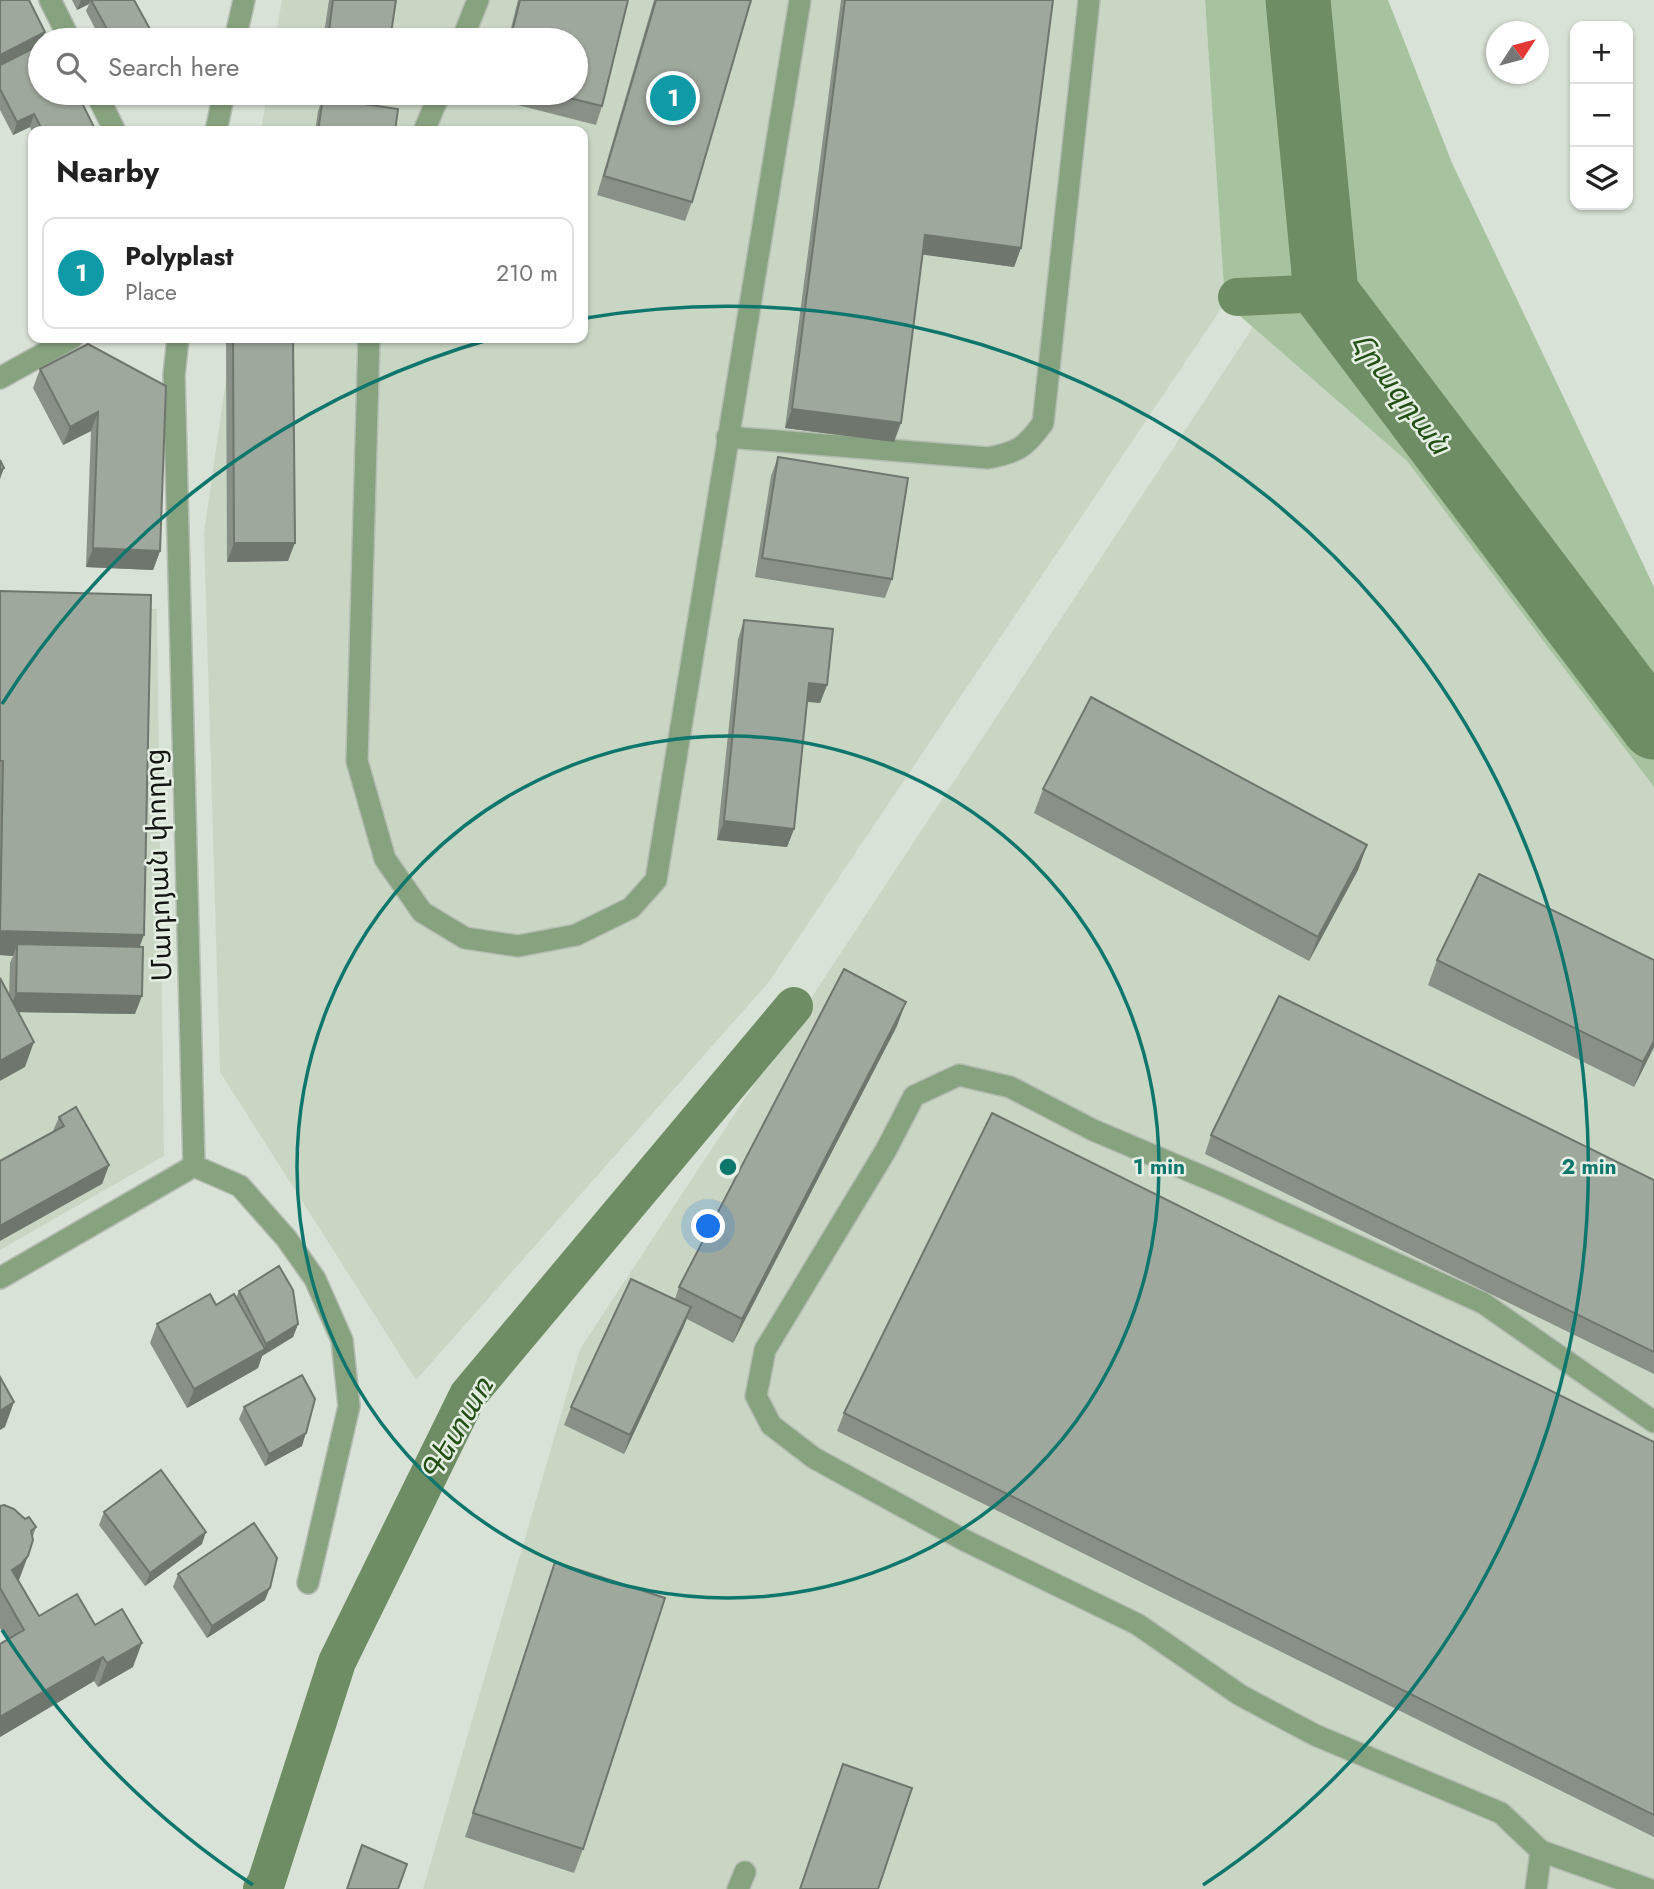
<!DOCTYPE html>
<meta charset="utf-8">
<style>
:root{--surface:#fff;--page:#f6f6f6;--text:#222;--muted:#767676;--line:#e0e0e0;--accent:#0f766e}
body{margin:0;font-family:Jost,"Noto Sans Armenian",sans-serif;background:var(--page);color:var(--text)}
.controls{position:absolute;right:21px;top:21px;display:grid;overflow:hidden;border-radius:14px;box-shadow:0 2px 5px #0004}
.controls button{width:63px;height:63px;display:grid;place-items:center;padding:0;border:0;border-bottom:2px solid var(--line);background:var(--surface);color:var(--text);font:35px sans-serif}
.compass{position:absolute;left:1486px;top:21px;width:63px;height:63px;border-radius:50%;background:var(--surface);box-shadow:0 2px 5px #0004;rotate:54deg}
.you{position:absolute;left:709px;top:1227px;width:24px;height:24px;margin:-18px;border:5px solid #fff;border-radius:50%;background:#1a73e8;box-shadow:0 0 0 10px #1a73e833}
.badge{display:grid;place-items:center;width:46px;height:46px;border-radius:50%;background:var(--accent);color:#fff;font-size:23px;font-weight:700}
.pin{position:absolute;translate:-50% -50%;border:4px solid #fff;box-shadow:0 2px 7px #0006}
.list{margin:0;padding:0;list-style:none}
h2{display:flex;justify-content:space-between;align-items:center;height:91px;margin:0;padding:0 28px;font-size:30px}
h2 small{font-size:23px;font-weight:400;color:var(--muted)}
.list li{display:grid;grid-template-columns:46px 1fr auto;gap:21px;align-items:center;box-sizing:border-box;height:112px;margin:0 14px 14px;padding:0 14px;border:2px solid var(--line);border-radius:14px}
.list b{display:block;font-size:26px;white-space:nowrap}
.list p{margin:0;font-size:23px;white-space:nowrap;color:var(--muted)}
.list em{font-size:23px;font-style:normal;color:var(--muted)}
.icon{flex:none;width:38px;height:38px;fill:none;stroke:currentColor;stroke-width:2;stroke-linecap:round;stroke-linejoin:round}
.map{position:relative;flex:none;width:1654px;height:1889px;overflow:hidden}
.search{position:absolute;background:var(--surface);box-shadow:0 2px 5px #0004;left:28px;top:28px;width:560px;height:77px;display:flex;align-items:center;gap:18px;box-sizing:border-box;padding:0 24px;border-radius:38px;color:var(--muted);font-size:26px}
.panel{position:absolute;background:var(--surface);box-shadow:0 2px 5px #0004;left:28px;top:126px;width:560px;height:217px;border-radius:14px}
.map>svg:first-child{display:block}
.built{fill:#c9d6c4}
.green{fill:#a6c29e}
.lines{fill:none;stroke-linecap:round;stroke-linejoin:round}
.canal{stroke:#6e8d64;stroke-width:38}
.river{stroke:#6e8d64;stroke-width:65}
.minor-casing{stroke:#b5bdb3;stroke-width:24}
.minor{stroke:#87a27f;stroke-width:21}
.wall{fill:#899087}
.shaded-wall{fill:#6f766e}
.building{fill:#9fa89d;stroke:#6f766e;stroke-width:2}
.ring{fill:none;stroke:#0f766e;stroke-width:3.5}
.labels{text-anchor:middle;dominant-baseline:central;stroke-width:5;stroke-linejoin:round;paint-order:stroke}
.street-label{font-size:28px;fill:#131612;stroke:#e6efe3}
.water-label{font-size:30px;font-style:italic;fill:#244f14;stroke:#e6efe3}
.centre{fill:#0f766e;stroke:#e6efe3;stroke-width:3.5}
.ring-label{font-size:21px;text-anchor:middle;font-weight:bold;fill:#0f766e;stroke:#e6efe3;stroke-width:5;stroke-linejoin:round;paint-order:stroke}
</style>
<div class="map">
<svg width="1654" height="1889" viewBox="0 0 1654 1889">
<rect width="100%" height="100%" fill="#d9e2d6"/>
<g class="built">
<path d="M 282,0 L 1205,0 L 1225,303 L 768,983 L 416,1380 L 220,1072 L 204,533 L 232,338 L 583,338 L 583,131 L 261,131 L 267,93 L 576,93 L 576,40 L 275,40 Z"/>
<path d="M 1255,324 L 1407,461 L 1654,787 L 1654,1889 L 423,1889 L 580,1349 Z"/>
<path d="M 0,603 L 157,609 L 164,1156 L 0,1250 Z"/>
</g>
<path class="green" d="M 1205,0 L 1388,0 L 1452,163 L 1654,587 L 1654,787 L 1407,461 L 1225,303 Z"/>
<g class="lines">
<g class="canal">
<path d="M 1237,297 L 1326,293"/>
<path d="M 262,1889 L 266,1883 L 337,1662 L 468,1395 L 794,1006"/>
</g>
<path class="river" d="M 1298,0 L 1326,293 L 1654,727"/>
<g class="minor-casing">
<g id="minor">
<path d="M 50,0 L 70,40"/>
<path d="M 235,40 L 244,0"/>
<path d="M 462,40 L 478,0"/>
<path d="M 96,93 L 115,131"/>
<path d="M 216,131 L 224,93"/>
<path d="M 424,131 L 440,93"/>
<path d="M 178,338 L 174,375 L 194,1166"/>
<path d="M 369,338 L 357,761 L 385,859 L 422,912 L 465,938 L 518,946 L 576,935 L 631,908 L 656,880 L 800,0"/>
<path d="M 0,378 L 72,338"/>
<path d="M 727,437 L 988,458 C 1018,452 1025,448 1043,423 L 1089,0"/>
<path d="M 194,1166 L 240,1186 L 286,1238 L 315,1279 L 342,1340 L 349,1406 L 308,1583"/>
<path d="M 0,1278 L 194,1166"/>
<path d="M 738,1889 L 745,1872"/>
<path d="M 1536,1889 L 1541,1851"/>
<path d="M 1648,1889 L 1541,1851 L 1501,1813 L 1315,1735 L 1240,1695 L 1137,1624 L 964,1540 L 814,1458 L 771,1425 L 756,1396 L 765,1350 L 886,1150 L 914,1096 L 959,1075 L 1010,1087 L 1093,1130 L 1225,1186 L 1483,1303 L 1654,1422"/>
</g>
</g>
<use href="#minor" class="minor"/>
</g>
<g class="wall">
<path d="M 72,0 L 134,0 L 156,40 L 101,40 L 86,11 L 89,4 L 77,10 Z"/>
<path d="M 329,0 L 396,0 L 390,40 L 323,40 Z"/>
<path d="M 518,0 L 628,0 L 602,106 L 596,125 L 494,99 L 495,93 L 576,93 L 576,40 L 508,40 Z"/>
<path d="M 654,0 L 751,0 L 692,202 L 685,221 L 597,195 Z"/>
<path d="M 841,0 L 1053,0 L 1021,248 L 1014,267 L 923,254 L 894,442 L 785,428 Z"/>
<path d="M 40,40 L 40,93 L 94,127 L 93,131 L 33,131 L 33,134 L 30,127 L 13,135 L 0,110 L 0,65 Z"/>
<path d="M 323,98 L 395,131 L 315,131 L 318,111 Z"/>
<path d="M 226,338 L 293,338 L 288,561 L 227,562 Z"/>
<path d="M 40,369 L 166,386 L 160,551 L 153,570 L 86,567 L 91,431 L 63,445 L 33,388 Z"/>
<path d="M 778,457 L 892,579 L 885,598 L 755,577 L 771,476 Z"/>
<path d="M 0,591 L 139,947 L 135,1014 L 18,1012 L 25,1067 L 9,996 L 10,963 L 13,956 L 0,955 Z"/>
<path d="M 744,620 L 827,685 L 820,703 L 807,702 L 794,829 L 787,847 L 717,840 L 738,639 Z"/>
<path d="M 1043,789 L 1367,845 L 1358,870 L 1309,961 L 1034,813 Z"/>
<path d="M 1437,960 L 1654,1047 L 1634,1087 L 1428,985 Z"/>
<path d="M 897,1026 L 733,1343 L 687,1319 L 624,1454 L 564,1425 L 571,1407 L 675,1299 L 679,1287 Z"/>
<path d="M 59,1117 L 109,1165 L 102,1184 L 53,1131 Z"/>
<path d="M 1211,1135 L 1654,1180 L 1654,1374 L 1205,1154 Z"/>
<path d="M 239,1291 L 298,1324 L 293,1337 L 262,1356 L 258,1368 L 187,1408 L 150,1343 L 157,1324 L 236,1298 Z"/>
<path d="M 244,1407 L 302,1446 L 265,1466 L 239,1419 Z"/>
<path d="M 844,1413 L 1654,1442 L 1654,1837 L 837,1431 Z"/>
<path d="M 0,1506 L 25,1519 L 36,1527 L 18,1581 L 39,1616 L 95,1625 L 133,1667 L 98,1687 L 94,1681 L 0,1737 L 0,1644 L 7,1640 L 0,1628 Z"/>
<path d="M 104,1512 L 202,1544 L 145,1586 L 99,1525 Z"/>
<path d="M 555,1562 L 583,1849 L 574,1873 L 465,1837 Z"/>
<path d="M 178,1574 L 265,1600 L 207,1638 L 173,1587 Z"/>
</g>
<g class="shaded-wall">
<path d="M 81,0 L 90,0 L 89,4 L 77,10 Z"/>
<path d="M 45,32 L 42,40 L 40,40 L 40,45 L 0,65 L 0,55 Z"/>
<path d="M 34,114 L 30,127 L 13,135 L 17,122 Z"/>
<path d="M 925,235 L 1021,248 L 1014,267 L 918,254 Z"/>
<path d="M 792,409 L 901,423 L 894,442 L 785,428 Z"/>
<path d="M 98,412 L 91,431 L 63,445 L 70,427 Z"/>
<path d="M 4,468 L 0,479 L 0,470 Z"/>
<path d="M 234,543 L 295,543 L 288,561 L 227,562 Z"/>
<path d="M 93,548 L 160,551 L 153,570 L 86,567 Z"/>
<path d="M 809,683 L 827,685 L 820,703 L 802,701 Z"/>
<path d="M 724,821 L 794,829 L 787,847 L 717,840 Z"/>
<path d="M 1367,845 L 1358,870 L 1309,961 L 1318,937 Z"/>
<path d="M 0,931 L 144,935 L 135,959 L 17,944 L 13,956 L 0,955 Z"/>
<path d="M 16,993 L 142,996 L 135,1014 L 9,1012 Z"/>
<path d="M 906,1002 L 897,1026 L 733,1343 L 742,1319 Z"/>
<path d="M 1654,1041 L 1654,1047 L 1634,1087 L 1643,1062 Z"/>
<path d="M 34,1042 L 25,1067 L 0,1081 L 0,1061 Z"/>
<path d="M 109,1165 L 102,1184 L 0,1241 L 0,1226 Z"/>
<path d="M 691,1307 L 684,1326 L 624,1454 L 630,1435 Z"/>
<path d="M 298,1324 L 293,1337 L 262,1356 L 258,1368 L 187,1408 L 194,1389 L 264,1349 L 266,1344 Z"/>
<path d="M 14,1402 L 5,1427 L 0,1430 L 0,1411 Z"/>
<path d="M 306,1433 L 302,1446 L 265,1466 L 269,1454 Z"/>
<path d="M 206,1532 L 202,1544 L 145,1586 L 150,1573 Z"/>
<path d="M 28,1556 L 19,1580 L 12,1589 L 3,1594 L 12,1570 Z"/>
<path d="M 270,1588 L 265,1600 L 207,1638 L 212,1626 Z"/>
<path d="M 142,1643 L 133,1667 L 98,1687 L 107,1663 Z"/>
<path d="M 103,1657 L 94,1681 L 0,1737 L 0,1717 Z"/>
</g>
<g class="building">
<path d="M 0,0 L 29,0 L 45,32 L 0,55 Z"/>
<path d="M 91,0 L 134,0 L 156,40 L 113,40 Z"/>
<path d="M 333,0 L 396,0 L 390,40 L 342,40 L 328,38 Z"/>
<path d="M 520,0 L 628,0 L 602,106 L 549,93 L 576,93 L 576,40 L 510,40 Z"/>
<path d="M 656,0 L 751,0 L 692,202 L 604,176 Z"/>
<path d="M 845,0 L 1053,0 L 1021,248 L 925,235 L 901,423 L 792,409 Z"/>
<path d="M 40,45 L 40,93 L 77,93 L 94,127 L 86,131 L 43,131 L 34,114 L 17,122 L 0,89 L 0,65 Z"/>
<path d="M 323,98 L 398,109 L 395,131 L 318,131 Z"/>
<path d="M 233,338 L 293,338 L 295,543 L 234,543 Z"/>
<path d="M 88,344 L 166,386 L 160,551 L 93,548 L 98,412 L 70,427 L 40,369 Z"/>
<path d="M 778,457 L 908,478 L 892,579 L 762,558 Z"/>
<path d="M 0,460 L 4,468 L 0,470 Z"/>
<path d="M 0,591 L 151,595 L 144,935 L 0,931 L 3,761 L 0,761 Z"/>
<path d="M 744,620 L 833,629 L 827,685 L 809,683 L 794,829 L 724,821 Z"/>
<path d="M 1091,697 L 1367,845 L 1318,937 L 1043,789 Z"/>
<path d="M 1479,874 L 1654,960 L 1654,1041 L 1643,1062 L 1437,960 Z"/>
<path d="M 17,944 L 143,947 L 142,996 L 16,993 Z"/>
<path d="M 844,969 L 906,1002 L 742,1319 L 679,1287 Z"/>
<path d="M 0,978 L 34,1042 L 0,1061 Z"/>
<path d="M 1279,996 L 1654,1180 L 1654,1352 L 1211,1135 Z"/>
<path d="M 76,1107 L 109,1165 L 0,1226 L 0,1161 L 64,1126 L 59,1117 Z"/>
<path d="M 992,1113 L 1654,1442 L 1654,1815 L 844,1413 Z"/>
<path d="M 279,1266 L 293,1290 L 298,1324 L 266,1344 L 239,1291 Z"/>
<path d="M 631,1279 L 691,1307 L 630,1435 L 571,1407 Z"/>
<path d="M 210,1294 L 216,1305 L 234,1294 L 265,1349 L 194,1389 L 157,1324 Z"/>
<path d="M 302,1375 L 315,1399 L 306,1433 L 269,1454 L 244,1407 Z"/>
<path d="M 0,1377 L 14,1402 L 0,1411 Z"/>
<path d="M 161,1470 L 206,1532 L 150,1573 L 104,1512 Z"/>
<path d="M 4,1505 L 14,1509 L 25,1519 L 29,1517 L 36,1527 L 31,1531 L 33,1540 L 28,1556 L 21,1564 L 12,1570 L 39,1616 L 77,1594 L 95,1625 L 122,1609 L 142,1643 L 107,1663 L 103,1657 L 0,1717 L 0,1644 L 24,1630 L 0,1588 L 0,1506 Z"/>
<path d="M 254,1523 L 277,1558 L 270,1588 L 212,1626 L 178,1574 Z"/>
<path d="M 555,1562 L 665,1598 L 583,1849 L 473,1813 Z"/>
<path d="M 843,1764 L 912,1788 L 878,1889 L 800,1889 Z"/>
<path d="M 362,1845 L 407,1864 L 398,1889 L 347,1889 Z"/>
</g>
<g class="ring">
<circle cx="728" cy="1167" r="431"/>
<path d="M253 1885A861 861 0 0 1 2 1630M2 704A861 861 0 0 1 491 339M586 318A861 861 0 0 1 1203 1885"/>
</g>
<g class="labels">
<g class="street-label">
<text transform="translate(158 865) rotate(-92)">Մադոյան փողոց</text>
</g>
<g class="water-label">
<text transform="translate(1401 393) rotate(53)">Հրազդան</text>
<text transform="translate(456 1429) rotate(-60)">Գետառ</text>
</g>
</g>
<circle cx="728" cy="1167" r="10" class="centre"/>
<g class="ring-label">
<text x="1159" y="1174">1 min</text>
<text x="1589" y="1174">2 min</text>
</g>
</svg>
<div class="controls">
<button>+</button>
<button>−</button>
<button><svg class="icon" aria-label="layers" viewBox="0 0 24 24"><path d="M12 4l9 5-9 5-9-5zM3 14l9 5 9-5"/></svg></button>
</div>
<svg class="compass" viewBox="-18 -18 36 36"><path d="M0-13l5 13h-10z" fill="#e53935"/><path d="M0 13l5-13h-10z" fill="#767676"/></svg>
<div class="you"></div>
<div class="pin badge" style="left:673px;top:98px;background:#0f9aa8">1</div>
<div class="search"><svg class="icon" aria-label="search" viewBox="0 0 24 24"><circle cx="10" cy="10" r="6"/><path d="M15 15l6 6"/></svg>Search here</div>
<section class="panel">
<h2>Nearby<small></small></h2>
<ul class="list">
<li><span class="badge" style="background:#0f9aa8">1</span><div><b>Polyplast</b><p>Place</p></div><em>210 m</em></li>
</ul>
</section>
</div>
